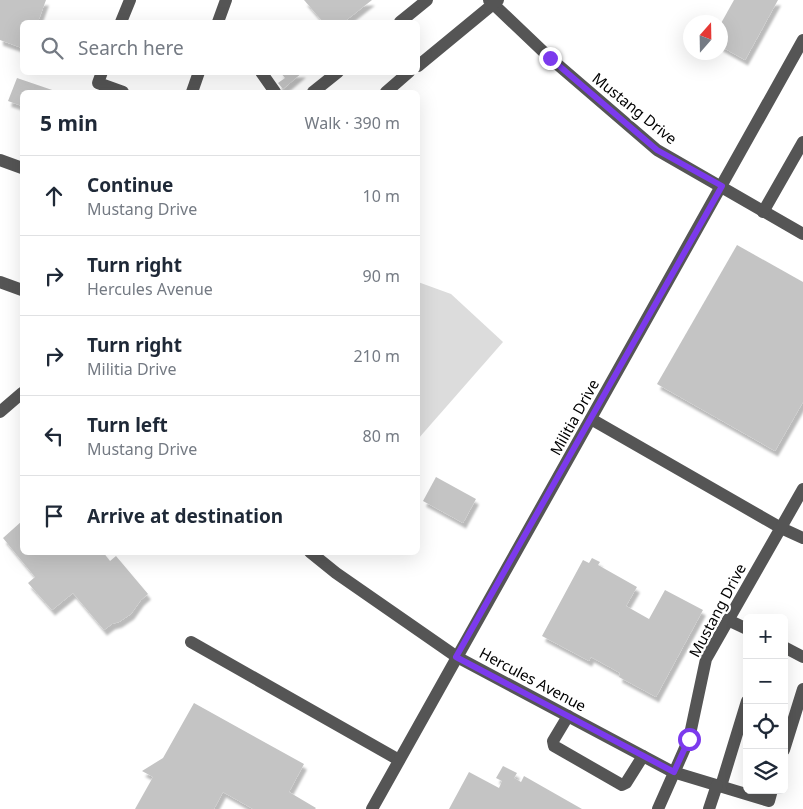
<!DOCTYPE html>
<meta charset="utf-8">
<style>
:root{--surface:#fff;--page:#f2f2f3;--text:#1f2937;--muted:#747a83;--line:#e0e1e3}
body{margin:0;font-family:"Noto Sans",sans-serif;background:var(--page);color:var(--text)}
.controls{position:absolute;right:15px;bottom:15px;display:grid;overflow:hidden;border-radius:8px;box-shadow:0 5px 20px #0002}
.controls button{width:45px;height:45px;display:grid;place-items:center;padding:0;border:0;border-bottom:1px solid var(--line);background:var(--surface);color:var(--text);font:25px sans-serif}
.compass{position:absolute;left:683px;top:15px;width:45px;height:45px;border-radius:50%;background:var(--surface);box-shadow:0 5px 20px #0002;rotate:20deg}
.stop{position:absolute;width:15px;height:15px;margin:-11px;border:4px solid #7c3aed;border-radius:50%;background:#fff}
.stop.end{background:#7c3aed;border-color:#fff;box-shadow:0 1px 5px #0008}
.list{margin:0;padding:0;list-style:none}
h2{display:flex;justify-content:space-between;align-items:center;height:65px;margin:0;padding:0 20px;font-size:21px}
h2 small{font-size:16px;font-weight:400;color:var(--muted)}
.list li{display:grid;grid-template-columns:32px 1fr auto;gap:15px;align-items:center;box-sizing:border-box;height:80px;padding:0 20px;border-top:1px solid var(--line)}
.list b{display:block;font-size:19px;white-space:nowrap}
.list p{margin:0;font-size:16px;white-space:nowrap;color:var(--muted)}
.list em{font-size:16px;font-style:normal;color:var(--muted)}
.icon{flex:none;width:28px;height:28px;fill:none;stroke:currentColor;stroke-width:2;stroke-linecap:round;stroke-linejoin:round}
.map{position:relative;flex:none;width:803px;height:809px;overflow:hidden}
.search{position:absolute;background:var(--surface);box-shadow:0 5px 20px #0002;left:20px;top:20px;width:400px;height:55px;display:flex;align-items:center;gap:12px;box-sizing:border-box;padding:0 18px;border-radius:8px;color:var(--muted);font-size:19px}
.panel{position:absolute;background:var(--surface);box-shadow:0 5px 20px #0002;left:20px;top:90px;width:400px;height:465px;border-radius:8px}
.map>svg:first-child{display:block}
.pitch{fill:#dcdcdc}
.building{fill:#c4c4c4;filter:url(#shadow)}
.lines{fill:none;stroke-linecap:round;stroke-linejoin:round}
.minor{stroke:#555;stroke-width:12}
.route{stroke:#7c3aed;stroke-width:6}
.labels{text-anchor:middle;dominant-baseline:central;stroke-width:4.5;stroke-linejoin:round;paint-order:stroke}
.street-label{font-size:15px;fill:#000;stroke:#fff}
</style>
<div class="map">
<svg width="803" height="809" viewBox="0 0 803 809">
<defs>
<filter id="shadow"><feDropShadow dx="3" dy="5.5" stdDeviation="1" flood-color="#0004"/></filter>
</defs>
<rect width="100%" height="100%" fill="#fff"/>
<path class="pitch" d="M 418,282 L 451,294 L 503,342 L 418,439 Z"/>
<g class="building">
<path d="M 0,0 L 46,0 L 38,22 L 22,22 L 22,48 L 0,40 Z"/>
<path d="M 304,0 L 372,0 L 344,22 L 323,22 Z"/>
<path d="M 734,0 L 778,0 L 745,60 L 720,46 L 720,25 Z"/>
<path d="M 280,72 L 303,72 L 283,89 L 278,83 L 285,78 Z"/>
<path d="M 17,78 L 58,92 L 22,92 L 22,106 L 8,101 Z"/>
<path d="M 737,245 L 803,282 L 803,402 L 775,451 L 657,384 Z"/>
<path d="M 436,477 L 476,499 L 463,523 L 423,501 Z"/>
<path d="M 22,521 L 22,552 L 103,552 L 110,561 L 116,556 L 148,594 L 141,600 L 131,614 L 119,622 L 112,624 L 104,630 L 73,593 L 52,610 L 28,583 L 35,577 L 3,538 Z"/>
<path d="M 592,558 L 600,562 L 598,565 L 637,587 L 626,606 L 649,619 L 665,590 L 703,610 L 656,697 L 619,677 L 620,673 L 591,657 L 589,661 L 542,636 L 583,560 L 589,563 Z"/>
<path d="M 194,703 L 304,764 L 289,792 L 316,808 L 315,809 L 253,809 L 223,792 L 214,809 L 135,809 L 153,777 L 142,771 L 163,758 Z"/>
<path d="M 503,766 L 517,773 L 514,778 L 521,782 L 524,776 L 582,809 L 449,809 L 469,772 L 499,788 L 502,781 L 496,778 Z"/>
</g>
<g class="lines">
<g class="minor">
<path d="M 489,0 L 550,58 L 657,150 L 803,234"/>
<path d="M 121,22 L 130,0"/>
<path d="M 218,22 L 226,0"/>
<path d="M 400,22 L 427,0"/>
<path d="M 418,66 L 498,0"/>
<path d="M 102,72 L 98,83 L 123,92"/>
<path d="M 261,72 L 275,92"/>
<path d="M 192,92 L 199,72"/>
<path d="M 313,92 L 338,72"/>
<path d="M 386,92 L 409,72"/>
<path d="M 0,160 L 22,168"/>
<path d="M 763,212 L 803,142"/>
<path d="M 0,282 L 22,290"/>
<path d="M 0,412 L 22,393"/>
<path d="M 591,419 L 781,528 L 803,538"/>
<path d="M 310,552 L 336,573 L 457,657 L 673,772 L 769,801 L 772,790"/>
<path d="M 728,620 L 747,629"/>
<path d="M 191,642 L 399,760"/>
<path d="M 784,647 L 803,657"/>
<path d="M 568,716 L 553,741 L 554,746 L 622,785 L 626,783 L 643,756"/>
<path d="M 784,750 L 803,689"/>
<path d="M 721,786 L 747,701"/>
<path d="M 372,809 L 803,40"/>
<path d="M 658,809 L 689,739 L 706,659 L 803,489"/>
<path d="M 709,809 L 717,785"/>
</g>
</g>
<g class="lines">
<path class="route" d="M 550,58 L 657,150 L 722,186 L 456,657 L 674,772 L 689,739"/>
</g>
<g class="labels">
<g class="street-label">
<text transform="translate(635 108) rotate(39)">Mustang Drive</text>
<text transform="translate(574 417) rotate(-61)">Militia Drive</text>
<text transform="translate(717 610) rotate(-62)">Mustang Drive</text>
<text transform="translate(533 679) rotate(28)">Hercules Avenue</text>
</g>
</g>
</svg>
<div class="controls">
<button>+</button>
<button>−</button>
<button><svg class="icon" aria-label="locate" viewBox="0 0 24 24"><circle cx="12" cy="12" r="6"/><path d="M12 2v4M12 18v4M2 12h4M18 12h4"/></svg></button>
<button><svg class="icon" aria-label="layers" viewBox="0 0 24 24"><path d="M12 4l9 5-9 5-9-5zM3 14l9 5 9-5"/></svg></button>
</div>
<svg class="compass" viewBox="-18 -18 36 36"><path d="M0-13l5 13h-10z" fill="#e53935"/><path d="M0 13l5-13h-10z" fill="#747a83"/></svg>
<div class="stop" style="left:689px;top:739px"></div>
<div class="stop end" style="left:550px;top:58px"></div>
<div class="search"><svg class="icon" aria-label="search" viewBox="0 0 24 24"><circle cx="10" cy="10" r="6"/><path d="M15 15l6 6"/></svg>Search here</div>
<section class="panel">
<h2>5 min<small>Walk · 390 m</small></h2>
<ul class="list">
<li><svg class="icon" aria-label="ahead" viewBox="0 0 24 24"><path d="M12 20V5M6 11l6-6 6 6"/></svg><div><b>Continue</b><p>Mustang Drive</p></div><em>10 m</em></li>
<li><svg class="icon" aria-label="right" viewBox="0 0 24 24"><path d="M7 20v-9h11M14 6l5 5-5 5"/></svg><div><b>Turn right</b><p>Hercules Avenue</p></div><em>90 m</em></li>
<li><svg class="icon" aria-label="right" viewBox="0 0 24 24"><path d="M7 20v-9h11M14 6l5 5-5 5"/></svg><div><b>Turn right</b><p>Militia Drive</p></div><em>210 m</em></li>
<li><svg class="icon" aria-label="left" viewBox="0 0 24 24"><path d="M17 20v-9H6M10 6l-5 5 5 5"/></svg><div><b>Turn left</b><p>Mustang Drive</p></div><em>80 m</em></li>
<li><svg class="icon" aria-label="arrive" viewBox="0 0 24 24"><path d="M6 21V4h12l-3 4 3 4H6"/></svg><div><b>Arrive at destination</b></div></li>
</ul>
</section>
</div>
